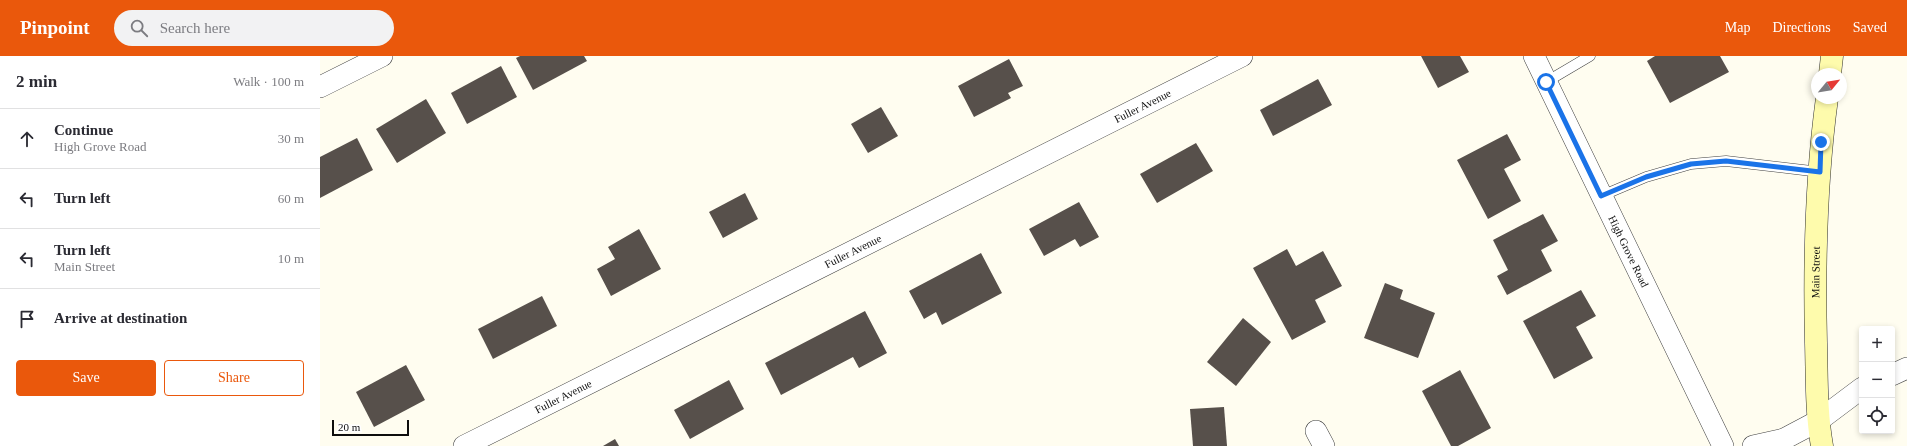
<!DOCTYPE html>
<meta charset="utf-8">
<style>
:root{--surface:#fff;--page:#f2f2f3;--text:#2b2b33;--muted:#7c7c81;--line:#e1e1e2;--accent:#ea580c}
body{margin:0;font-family:"Times New Roman",serif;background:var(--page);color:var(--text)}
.controls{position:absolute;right:12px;bottom:12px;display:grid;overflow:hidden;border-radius:4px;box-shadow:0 2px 6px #0003}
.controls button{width:36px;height:36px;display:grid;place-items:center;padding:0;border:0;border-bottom:1px solid var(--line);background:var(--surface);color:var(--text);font:20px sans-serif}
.compass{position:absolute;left:1491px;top:12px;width:36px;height:36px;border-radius:50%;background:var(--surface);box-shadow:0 2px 6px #0003;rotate:60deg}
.scale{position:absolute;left:12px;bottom:10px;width:77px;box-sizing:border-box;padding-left:4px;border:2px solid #0e0e0e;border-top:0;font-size:11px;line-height:14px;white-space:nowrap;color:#0e0e0e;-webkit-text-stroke:3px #fff;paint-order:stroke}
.stop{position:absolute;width:12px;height:12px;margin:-9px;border:3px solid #1a73e8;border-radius:50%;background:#fff}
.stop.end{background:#1a73e8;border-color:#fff;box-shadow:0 1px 4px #0008}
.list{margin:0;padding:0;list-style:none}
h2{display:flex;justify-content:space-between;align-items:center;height:52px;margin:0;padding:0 16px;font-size:17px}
h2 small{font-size:13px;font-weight:400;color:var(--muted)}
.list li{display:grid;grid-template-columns:26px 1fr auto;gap:12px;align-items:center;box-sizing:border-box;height:60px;padding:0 16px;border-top:1px solid var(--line)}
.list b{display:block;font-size:15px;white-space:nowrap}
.list p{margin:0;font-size:13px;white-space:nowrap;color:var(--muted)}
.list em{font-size:13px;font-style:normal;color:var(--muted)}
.actions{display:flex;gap:8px;padding:12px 16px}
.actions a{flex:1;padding:9px 0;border:1px solid var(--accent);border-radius:4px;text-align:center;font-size:14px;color:var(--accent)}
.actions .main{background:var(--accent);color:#fff}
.icon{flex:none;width:22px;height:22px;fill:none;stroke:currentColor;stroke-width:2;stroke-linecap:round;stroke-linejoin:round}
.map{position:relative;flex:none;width:1587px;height:390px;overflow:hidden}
header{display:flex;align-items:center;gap:24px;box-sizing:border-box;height:56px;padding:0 20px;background:var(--accent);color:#fff}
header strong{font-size:19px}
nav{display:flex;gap:22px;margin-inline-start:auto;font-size:14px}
.search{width:280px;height:36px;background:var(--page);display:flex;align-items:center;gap:10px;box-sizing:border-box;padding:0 14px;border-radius:22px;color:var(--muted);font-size:15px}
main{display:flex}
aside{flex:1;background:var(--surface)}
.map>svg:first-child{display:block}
.building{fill:#57504b}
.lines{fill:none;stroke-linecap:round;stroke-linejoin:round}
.service-casing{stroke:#414141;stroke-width:11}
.minor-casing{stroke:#414141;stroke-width:22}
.secondary-casing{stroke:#303030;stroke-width:23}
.service{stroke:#fff;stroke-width:10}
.minor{stroke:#fff;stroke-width:21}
.secondary{stroke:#fefbac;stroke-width:22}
.route{stroke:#1a73e8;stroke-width:5}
.labels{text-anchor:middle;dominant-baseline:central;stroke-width:4;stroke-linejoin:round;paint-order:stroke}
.street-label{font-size:11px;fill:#0e0e0e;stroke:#fff}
</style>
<header>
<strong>Pinpoint</strong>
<div class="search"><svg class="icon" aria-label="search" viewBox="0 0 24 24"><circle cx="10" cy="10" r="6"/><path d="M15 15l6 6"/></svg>Search here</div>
<nav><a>Map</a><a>Directions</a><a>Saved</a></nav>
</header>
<main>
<aside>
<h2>2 min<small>Walk · 100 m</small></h2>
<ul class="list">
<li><svg class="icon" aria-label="ahead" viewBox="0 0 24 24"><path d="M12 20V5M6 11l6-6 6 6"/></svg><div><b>Continue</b><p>High Grove Road</p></div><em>30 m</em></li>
<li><svg class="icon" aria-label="left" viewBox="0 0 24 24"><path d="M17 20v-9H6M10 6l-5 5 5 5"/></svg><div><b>Turn left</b></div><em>60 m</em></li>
<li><svg class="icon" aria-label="left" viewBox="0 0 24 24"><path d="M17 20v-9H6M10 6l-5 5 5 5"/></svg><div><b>Turn left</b><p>Main Street</p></div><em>10 m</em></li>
<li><svg class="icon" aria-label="arrive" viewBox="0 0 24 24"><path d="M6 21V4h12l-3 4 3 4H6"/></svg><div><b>Arrive at destination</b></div></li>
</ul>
<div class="actions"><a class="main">Save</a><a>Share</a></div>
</aside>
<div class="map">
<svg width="1587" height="390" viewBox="0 0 1587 390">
<rect width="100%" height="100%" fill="#fffdf0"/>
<g class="building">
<path d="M 200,0 L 264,0 L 267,5 L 213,34 L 196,2 Z"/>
<path d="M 1101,0 L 1140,0 L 1149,16 L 1118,32 Z"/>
<path d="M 1335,0 L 1400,0 L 1409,16 L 1350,47 L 1327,5 Z"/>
<path d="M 689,3 L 703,30 L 688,37 L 691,42 L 654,61 L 638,30 Z"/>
<path d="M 181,10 L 197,41 L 147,68 L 131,37 Z"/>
<path d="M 998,23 L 1012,49 L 953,80 L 940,54 Z"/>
<path d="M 106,43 L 126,77 L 77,107 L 56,73 Z"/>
<path d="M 561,51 L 578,80 L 548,97 L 531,68 Z"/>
<path d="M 1187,78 L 1201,104 L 1184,113 L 1201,145 L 1168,163 L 1137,104 Z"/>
<path d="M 37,82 L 53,114 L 0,142 L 0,101 Z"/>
<path d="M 876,87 L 893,115 L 837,147 L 820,118 Z"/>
<path d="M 425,137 L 438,163 L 403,182 L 389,156 Z"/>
<path d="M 759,146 L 779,181 L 760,191 L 755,183 L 724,200 L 709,173 Z"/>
<path d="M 1223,158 L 1238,185 L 1221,194 L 1232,215 L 1187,239 L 1177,220 L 1188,214 L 1173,184 Z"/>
<path d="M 319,173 L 341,213 L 291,240 L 277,213 L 295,203 L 288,191 Z"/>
<path d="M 967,193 L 976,210 L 1003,195 L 1022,230 L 995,244 L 1006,266 L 972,284 L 933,212 Z"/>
<path d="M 661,197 L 682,237 L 622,269 L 616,256 L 604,263 L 589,235 Z"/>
<path d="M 1065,227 L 1083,234 L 1080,243 L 1115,257 L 1098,302 L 1044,282 Z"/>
<path d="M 1261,234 L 1276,260 L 1256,271 L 1273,302 L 1234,323 L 1203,265 Z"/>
<path d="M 222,240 L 237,270 L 173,303 L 158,273 Z"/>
<path d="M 545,255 L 567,297 L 539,312 L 533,301 L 461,339 L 445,307 Z"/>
<path d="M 923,262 L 951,286 L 916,330 L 887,306 Z"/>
<path d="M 86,309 L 105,344 L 54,371 L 36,336 Z"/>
<path d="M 1140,314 L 1171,372 L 1138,390 L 1131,390 L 1102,335 Z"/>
<path d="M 409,324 L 424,353 L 370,383 L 354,354 Z"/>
<path d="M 904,351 L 907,390 L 873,390 L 870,353 Z"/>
<path d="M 295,383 L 299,390 L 283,390 Z"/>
</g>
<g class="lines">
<g class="service-casing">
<g id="service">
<path d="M 1226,26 L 1270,0"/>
<path d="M 1281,140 L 1326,121 L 1371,108 L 1406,105 L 1500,116"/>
</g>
</g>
<g class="minor-casing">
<g id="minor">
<path id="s1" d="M 1214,0 L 1403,390"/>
<path d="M 0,31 L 62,0"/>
<path d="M 1572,319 L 1587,312"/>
<path d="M 996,375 L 1004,390"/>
<path id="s2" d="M 144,390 L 922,0"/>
<path d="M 1433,390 L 1464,383 L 1498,365 L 1542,332"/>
</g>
</g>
<g class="secondary-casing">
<g id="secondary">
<path d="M 1510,18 L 1512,0"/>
<path id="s3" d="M 1502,390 C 1496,356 1497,322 1496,287 C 1494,206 1496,123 1507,42"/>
</g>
</g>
<use href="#service" class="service"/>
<use href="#minor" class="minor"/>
<use href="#secondary" class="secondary"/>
</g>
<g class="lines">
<path class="route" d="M 1226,26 L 1281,140 L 1326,121 L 1371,108 L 1406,105 L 1500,116 L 1501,86"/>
</g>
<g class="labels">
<g class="street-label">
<text stroke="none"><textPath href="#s2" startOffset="759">Fuller Avenue</textPath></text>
<text stroke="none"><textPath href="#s2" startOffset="435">Fuller Avenue</textPath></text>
<text stroke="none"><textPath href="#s1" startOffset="217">High Grove Road</textPath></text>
<text stroke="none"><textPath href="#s3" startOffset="174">Main Street</textPath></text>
<text stroke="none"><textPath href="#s2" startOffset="111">Fuller Avenue</textPath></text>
</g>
</g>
</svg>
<div class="controls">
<button>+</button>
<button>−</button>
<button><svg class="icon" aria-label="locate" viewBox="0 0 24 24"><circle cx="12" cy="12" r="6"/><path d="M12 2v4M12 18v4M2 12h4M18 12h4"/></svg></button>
</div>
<svg class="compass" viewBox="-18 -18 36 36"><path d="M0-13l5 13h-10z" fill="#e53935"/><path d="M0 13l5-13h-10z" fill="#7c7c81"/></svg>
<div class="scale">20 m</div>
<div class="stop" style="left:1226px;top:26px"></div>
<div class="stop end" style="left:1501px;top:86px"></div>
</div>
</main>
